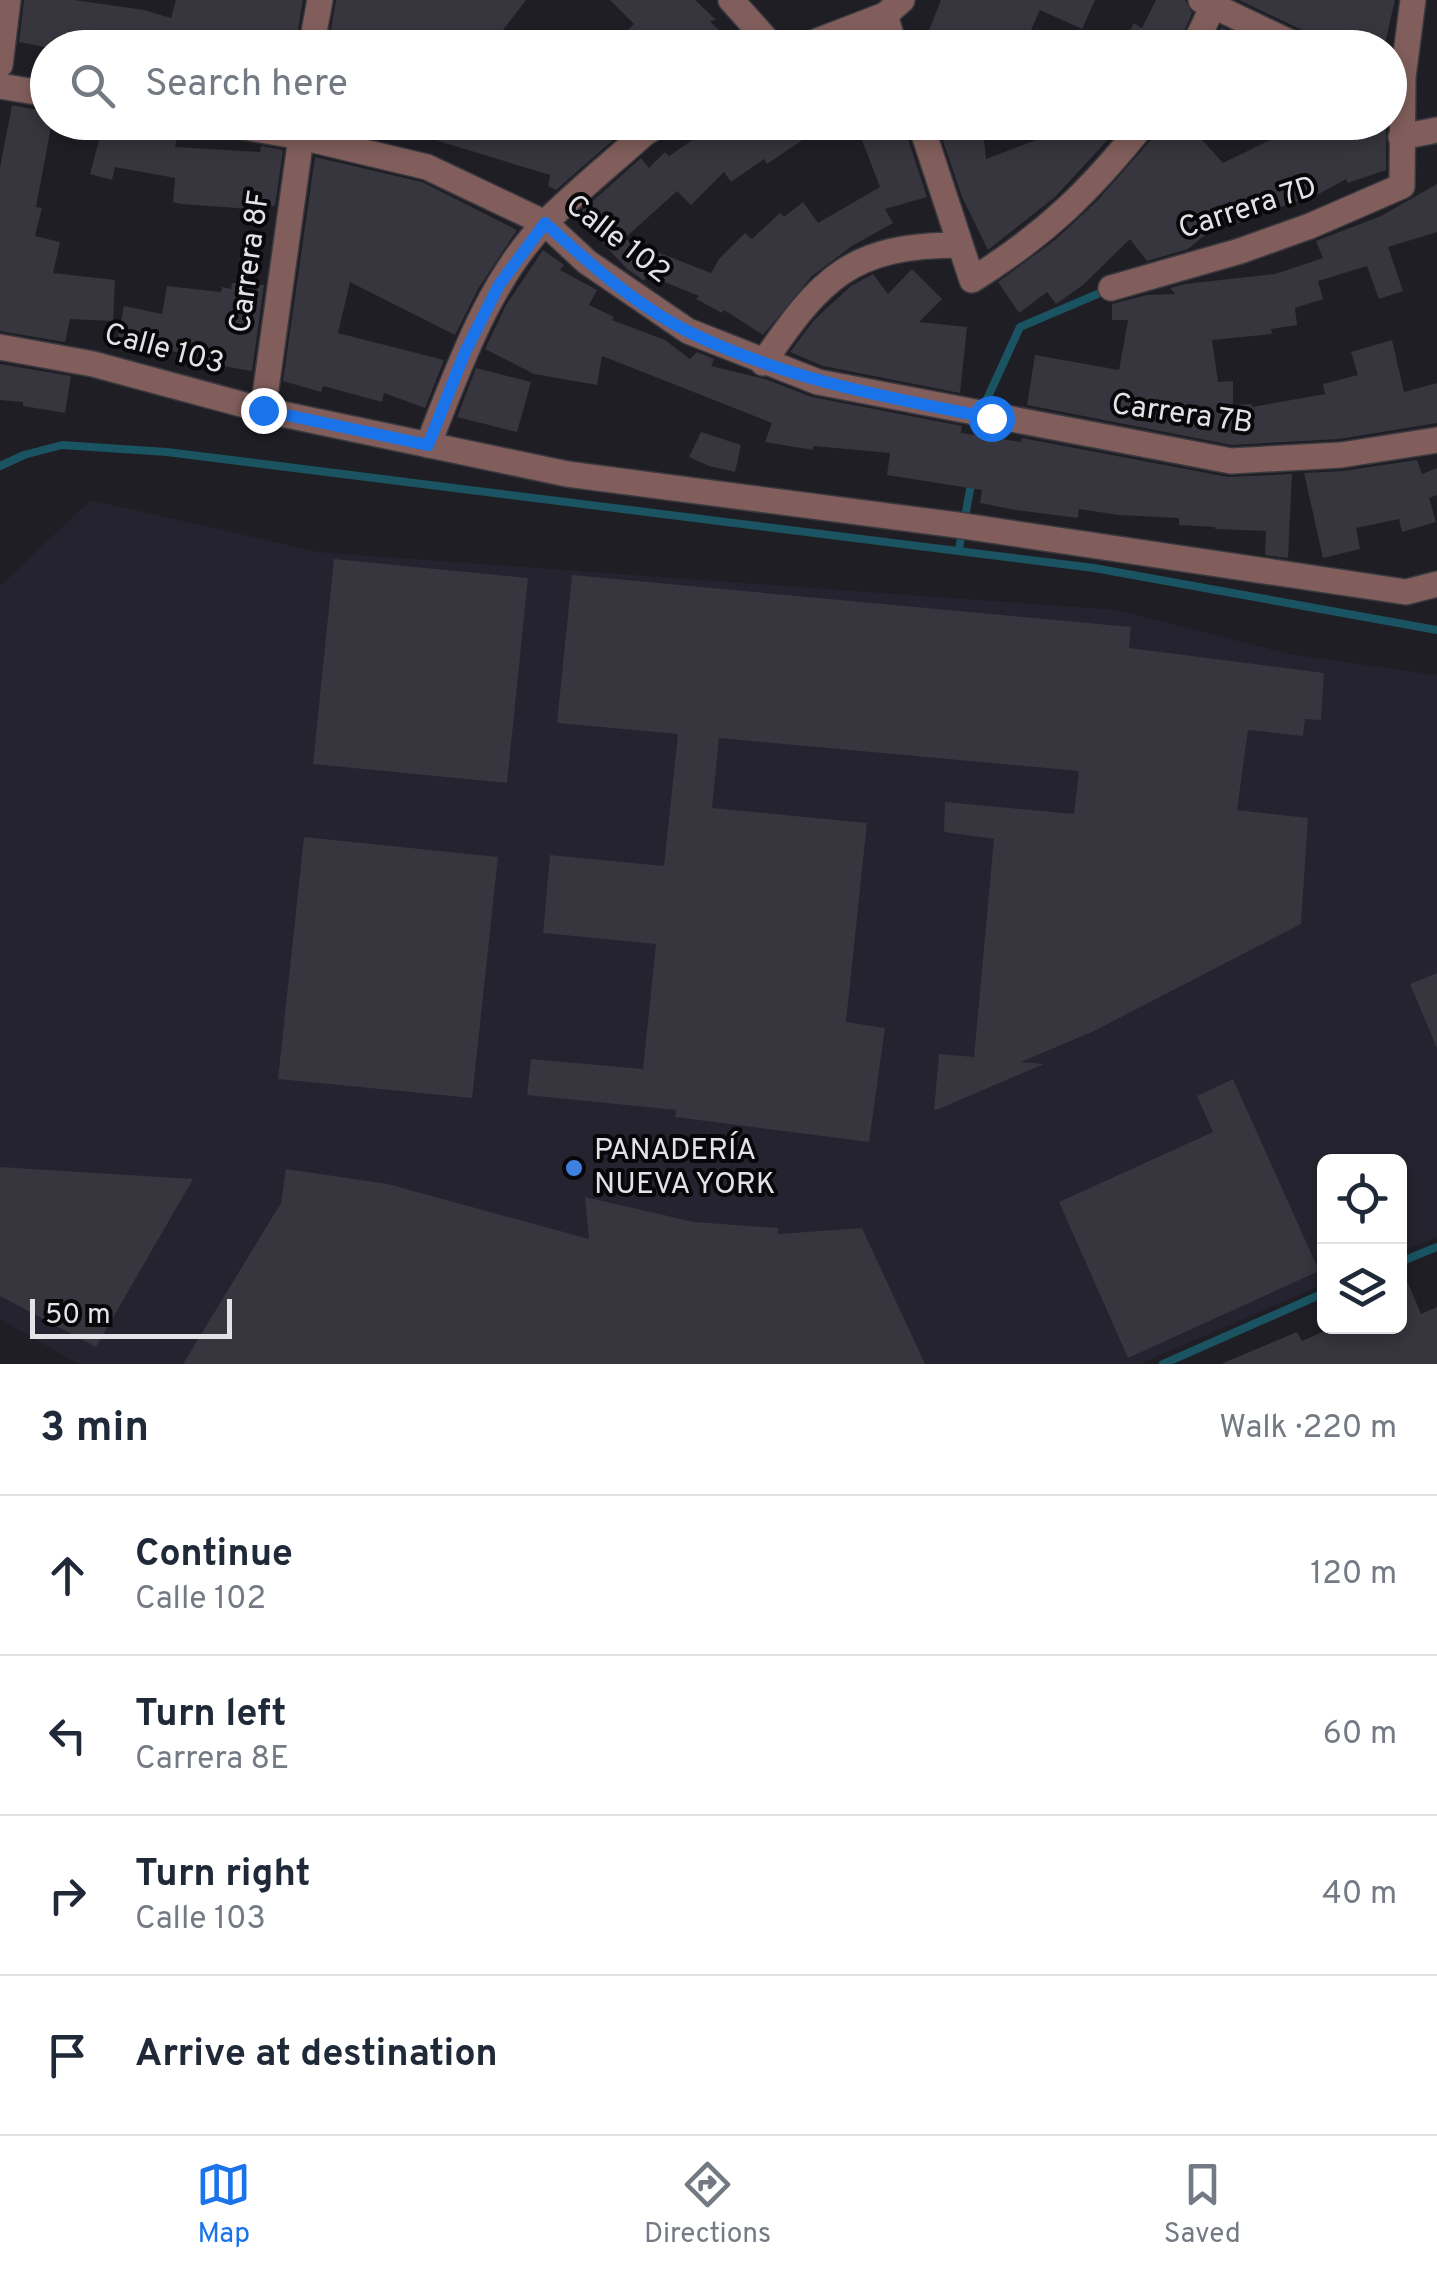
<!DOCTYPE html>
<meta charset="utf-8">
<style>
:root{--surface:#fff;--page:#f2f2f3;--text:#1f2937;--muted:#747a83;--line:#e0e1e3;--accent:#1a73e8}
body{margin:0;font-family:Overpass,sans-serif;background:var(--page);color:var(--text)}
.controls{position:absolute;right:30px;bottom:30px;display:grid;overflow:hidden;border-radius:15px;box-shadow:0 5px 15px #0003}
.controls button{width:90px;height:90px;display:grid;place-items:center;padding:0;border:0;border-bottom:2px solid var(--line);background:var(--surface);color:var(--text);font:50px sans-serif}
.scale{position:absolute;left:30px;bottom:25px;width:202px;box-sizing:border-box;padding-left:10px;border:5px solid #e2e2e7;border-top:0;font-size:28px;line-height:35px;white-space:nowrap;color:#e2e2e7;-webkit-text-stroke:8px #08080b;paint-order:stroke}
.stop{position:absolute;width:30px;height:30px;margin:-22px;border:8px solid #1a73e8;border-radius:50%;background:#fff}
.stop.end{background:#1a73e8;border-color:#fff;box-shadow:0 2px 10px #0008}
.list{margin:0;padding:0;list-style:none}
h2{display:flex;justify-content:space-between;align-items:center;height:130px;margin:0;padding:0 40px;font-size:42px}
h2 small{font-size:32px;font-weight:400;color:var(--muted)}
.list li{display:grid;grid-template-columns:65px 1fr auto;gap:30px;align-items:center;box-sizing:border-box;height:160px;padding:0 40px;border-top:2px solid var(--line)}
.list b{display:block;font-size:38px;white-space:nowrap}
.list p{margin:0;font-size:32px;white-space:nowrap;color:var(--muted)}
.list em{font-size:32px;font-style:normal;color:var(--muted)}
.icon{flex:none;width:55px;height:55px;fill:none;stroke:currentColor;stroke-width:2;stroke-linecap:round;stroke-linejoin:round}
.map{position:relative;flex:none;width:1437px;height:1364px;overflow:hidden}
.search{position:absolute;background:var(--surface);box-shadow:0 5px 15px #0003;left:30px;right:30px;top:30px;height:110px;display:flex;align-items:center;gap:25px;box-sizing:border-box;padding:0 35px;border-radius:55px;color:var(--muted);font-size:38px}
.sheet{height:770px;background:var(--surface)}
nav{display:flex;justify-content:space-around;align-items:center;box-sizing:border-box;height:140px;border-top:2px solid var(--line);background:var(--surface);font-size:28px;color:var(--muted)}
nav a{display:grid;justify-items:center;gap:5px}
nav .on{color:var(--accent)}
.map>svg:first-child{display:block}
.built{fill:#24232f}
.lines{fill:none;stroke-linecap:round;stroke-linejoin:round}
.stream{stroke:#1a5361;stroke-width:8}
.building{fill:#37353d}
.minor-casing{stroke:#39393f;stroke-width:28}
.minor{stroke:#815e5b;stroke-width:25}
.route{stroke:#1a73e8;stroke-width:12}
.shop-dot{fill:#3f7fe0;stroke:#08080b;stroke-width:4}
.labels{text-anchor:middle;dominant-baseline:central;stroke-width:8;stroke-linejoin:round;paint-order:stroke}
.street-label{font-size:30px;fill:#e2e2e7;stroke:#08080b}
.poi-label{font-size:30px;fill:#e2e2e7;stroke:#08080b;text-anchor:start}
</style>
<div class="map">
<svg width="1437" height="1364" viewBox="0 0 1437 1364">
<rect width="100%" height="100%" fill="#1e1e24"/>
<path class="built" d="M 91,500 L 318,552 L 1117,610 L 1290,654 L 1437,675 L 1437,1237 L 1400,1252 L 1400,1162 L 1324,1162 L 1324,1284 L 1140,1364 L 78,1364 L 0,1319 L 0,586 Z"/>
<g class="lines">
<g class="stream">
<path d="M 978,446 L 987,399 L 1020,327 L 1107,290"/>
<path d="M 0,466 L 24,455 L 62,445 L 167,452 L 1094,568 L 1437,630"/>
<path d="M 959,549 L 972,479"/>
<path d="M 1400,1262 L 1437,1247"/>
<path d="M 1163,1364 L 1324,1293"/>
</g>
</g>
<g class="building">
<path d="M 24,0 L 74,0 L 144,10 L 171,18 L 176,0 L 303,0 L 295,48 L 50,48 L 19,42 Z"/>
<path d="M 336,0 L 526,0 L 503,30 L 509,34 L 499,48 L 392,48 L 329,40 Z"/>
<path d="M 610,0 L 695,0 L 716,20 L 710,21 L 736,48 L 610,48 L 634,24 Z"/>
<path d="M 941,0 L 1095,0 L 1082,29 L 1040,10 L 1023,48 L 922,48 Z"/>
<path d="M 1156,0 L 1185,0 L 1192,13 L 1177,48 L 1120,48 L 1134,23 L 1142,28 Z"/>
<path d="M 1239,0 L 1395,0 L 1384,48 L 1338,48 L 1340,43 L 1300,29 Z"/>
<path d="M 1221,27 L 1257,44 L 1254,48 L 1211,48 Z"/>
<path d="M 12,105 L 48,112 L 48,122 L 52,122 L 36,207 L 42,208 L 35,236 L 60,242 L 53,273 L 115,280 L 113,321 L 70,319 L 65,342 L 0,331 L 0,168 Z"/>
<path d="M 104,122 L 125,122 L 178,133 L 175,147 L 260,152 L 261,146 L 283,150 L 275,206 L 252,205 L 251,209 L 181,204 L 173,202 L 175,178 L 115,167 L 112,180 L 90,174 Z"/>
<path d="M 397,122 L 609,122 L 620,134 L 556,190 L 548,186 L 550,175 L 396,128 Z"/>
<path d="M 718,122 L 829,122 L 767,164 L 764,159 L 731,182 L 724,172 L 691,205 L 677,191 L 624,239 L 711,273 L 719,259 L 745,233 L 752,239 L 780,213 L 784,217 L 803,202 L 818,223 L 880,187 L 855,122 L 897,122 L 899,127 L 904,127 L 927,197 L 885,209 L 893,223 L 852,246 L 812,276 L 763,335 L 724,310 L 722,313 L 696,299 L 699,296 L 647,275 L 644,281 L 627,269 L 577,215 L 641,158 L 649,168 L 665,152 L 669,156 Z"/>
<path d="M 982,122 L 986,159 L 1047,136 L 1029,122 L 1124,122 L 1055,197 L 988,250 L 962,197 L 937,123 Z"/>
<path d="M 1161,122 L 1186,122 L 1223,163 L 1282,134 L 1262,122 L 1386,122 L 1386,170 L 1348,183 L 1346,179 L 1317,195 L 1278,208 L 1275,203 L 1238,223 L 1232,213 L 1188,249 L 1147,261 L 1130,239 L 1083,285 L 1056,304 L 1047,292 L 1019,313 L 998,282 L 1055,240 L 1097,201 L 1158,132 Z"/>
<path d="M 315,157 L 422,182 L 517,230 L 478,289 L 455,335 L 350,282 L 338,333 L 444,360 L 425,408 L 384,393 L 382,402 L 323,386 L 321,392 L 283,381 Z"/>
<path d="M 1437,184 L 1437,232 L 1388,247 L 1403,291 L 1379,299 L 1367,266 L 1318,281 L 1323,299 L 1295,308 L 1297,325 L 1271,329 L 1272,334 L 1212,340 L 1218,382 L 1233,381 L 1233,405 L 1252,404 L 1252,407 L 1325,394 L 1323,384 L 1358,375 L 1351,352 L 1392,340 L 1404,392 L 1437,383 L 1437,423 L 1339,439 L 1232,445 L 1027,405 L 1035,355 L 1119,370 L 1128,320 L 1112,320 L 1112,304 L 1147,295 L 1175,294 L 1170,288 L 1185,284 L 1275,274 L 1323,258 L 1316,241 L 1381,216 Z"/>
<path d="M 543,250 L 564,265 L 560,270 L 597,290 L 589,305 L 614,317 L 612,320 L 665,340 L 690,359 L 697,352 L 714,359 L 711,366 L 765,379 L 812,397 L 962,426 L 961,433 L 1021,442 L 1022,438 L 1228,477 L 1292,474 L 1288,558 L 1265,555 L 1266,531 L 1215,529 L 1215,527 L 1179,525 L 1179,518 L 1119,515 L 1079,509 L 1078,518 L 1016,510 L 980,503 L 982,490 L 887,475 L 890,453 L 813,446 L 813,450 L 765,442 L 772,423 L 602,356 L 597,385 L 534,374 L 485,349 L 506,305 Z"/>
<path d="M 912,269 L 942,299 L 919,322 L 967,327 L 960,393 L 823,366 L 790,352 L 815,319 L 851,286 L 873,274 L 888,294 Z"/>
<path d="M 232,283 L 264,285 L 252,371 L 186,360 L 187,354 L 149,347 L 148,351 L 116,344 L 124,306 L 162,314 L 167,286 L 221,292 L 222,287 L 231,289 Z"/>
<path d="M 0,364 L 71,376 L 65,413 L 23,406 L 23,402 L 0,400 Z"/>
<path d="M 476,368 L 531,382 L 517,432 L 457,417 Z"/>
<path d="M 701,432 L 741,445 L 735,472 L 709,466 L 689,457 Z"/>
<path d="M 1417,460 L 1422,474 L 1437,468 L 1437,495 L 1429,498 L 1436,522 L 1402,532 L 1399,519 L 1356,528 L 1360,549 L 1323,558 L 1304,473 L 1343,471 Z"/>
<path d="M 334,559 L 528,578 L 507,783 L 313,764 Z"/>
<path d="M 572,575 L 1131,627 L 1129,648 L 1324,673 L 1321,720 L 1305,719 L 1303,736 L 1248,730 L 1237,810 L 1308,818 L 1301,924 L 1094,1031 L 1021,1062 L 1044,1064 L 934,1111 L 939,1054 L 974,1057 L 994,839 L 944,832 L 945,802 L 1074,814 L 1079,771 L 719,738 L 712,808 L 867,823 L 846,1022 L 885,1028 L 869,1142 L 675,1117 L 676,1110 L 527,1095 L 531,1059 L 643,1069 L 656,944 L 543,933 L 550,855 L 664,866 L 678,734 L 557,723 Z"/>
<path d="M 304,837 L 498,857 L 472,1098 L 278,1079 Z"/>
<path d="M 1437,973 L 1437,1048 L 1410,984 Z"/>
<path d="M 1233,1079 L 1319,1271 L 1128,1358 L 1059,1202 L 1213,1132 L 1197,1096 Z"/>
<path d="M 0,1167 L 193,1179 L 96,1347 L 0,1296 Z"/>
<path d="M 286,1169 L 388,1184 L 589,1239 L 585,1197 L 694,1222 L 778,1228 L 778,1234 L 862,1228 L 925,1364 L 183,1364 L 281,1203 Z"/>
<path d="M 1400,1264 L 1421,1314 L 1437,1307 L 1437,1364 L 1221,1364 L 1297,1332 L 1302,1341 L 1335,1326 L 1400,1326 Z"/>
</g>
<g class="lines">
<g class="minor-casing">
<g id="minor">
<path d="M 731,0 L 774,48"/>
<path d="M 1201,0 L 1302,48"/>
<path d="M 885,15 L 895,48"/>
<path d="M 311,48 L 320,0"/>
<path d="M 799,48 L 885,15 L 902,0"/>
<path d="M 1193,48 L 1216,0"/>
<path d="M 0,65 L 8,0"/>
<path d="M 0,86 L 48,94"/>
<path d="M 215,122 L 301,137 L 427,167 L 545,223 L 587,262 L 688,331 L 818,382 L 1231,461 L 1341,455 L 1437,440"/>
<path d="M 920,122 L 972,280 C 1046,234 1091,190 1145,122"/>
<path d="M 1401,137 L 1437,130"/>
<path d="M 1111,288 L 1240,251 L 1310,226 L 1402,186 L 1403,77 L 1413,0"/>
<path d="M 0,347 L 93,364 L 263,410 L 567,474 L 957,525 L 1406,592 L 1437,584"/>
<path d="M 763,363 C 821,278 851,245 959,245"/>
<path d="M 263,410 L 303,123"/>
<path d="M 428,445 C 458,370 489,279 547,221 C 578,190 613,162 645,133 L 664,122"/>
</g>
</g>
<use href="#minor" class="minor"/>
</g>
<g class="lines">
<path class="route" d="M 263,410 L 428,445 L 465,352 L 499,285 L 545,223 C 589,263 636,306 691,333 C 789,380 885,397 991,418"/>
</g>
<circle class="shop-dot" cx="574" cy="1168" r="10"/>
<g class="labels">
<g class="street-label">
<text transform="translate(1248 209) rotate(-18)">Carrera 7D</text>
<text transform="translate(617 240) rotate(38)">Calle 102</text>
<text transform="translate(251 262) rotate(-82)">Carrera 8F</text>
<text transform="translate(164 350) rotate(15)">Calle 103</text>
<text transform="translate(1182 415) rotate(8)">Carrera 7B</text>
</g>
<g class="poi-label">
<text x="594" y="1151">PANADERÍA<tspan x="594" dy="34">NUEVA YORK</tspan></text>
</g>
</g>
</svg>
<div class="controls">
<button><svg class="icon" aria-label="locate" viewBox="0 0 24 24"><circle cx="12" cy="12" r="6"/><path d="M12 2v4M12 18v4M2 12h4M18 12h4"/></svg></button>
<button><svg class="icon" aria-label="layers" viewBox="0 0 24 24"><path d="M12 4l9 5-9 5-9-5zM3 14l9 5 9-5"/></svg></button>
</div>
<div class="scale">50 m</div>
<div class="stop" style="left:991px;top:418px"></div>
<div class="stop end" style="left:263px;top:410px"></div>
<div class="search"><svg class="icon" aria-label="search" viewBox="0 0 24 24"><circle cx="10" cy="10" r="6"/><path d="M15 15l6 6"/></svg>Search here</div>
</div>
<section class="sheet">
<h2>3 min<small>Walk · 220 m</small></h2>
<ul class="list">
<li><svg class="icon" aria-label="ahead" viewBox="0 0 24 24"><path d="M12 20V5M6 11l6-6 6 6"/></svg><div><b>Continue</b><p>Calle 102</p></div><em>120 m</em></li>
<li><svg class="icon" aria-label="left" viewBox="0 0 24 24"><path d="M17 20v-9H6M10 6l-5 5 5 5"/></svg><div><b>Turn left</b><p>Carrera 8E</p></div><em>60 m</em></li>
<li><svg class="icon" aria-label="right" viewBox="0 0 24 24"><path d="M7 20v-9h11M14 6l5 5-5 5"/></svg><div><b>Turn right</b><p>Calle 103</p></div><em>40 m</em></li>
<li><svg class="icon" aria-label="arrive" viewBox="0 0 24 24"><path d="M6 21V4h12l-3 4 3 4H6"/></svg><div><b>Arrive at destination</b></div></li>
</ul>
</section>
<nav>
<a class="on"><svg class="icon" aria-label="map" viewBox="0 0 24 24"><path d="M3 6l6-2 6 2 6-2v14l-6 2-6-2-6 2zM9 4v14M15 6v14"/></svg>Map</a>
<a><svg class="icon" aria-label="directions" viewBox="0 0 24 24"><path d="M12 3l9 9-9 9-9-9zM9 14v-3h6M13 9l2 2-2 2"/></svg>Directions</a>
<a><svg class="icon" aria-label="saved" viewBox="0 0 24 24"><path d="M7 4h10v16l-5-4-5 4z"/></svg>Saved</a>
</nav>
